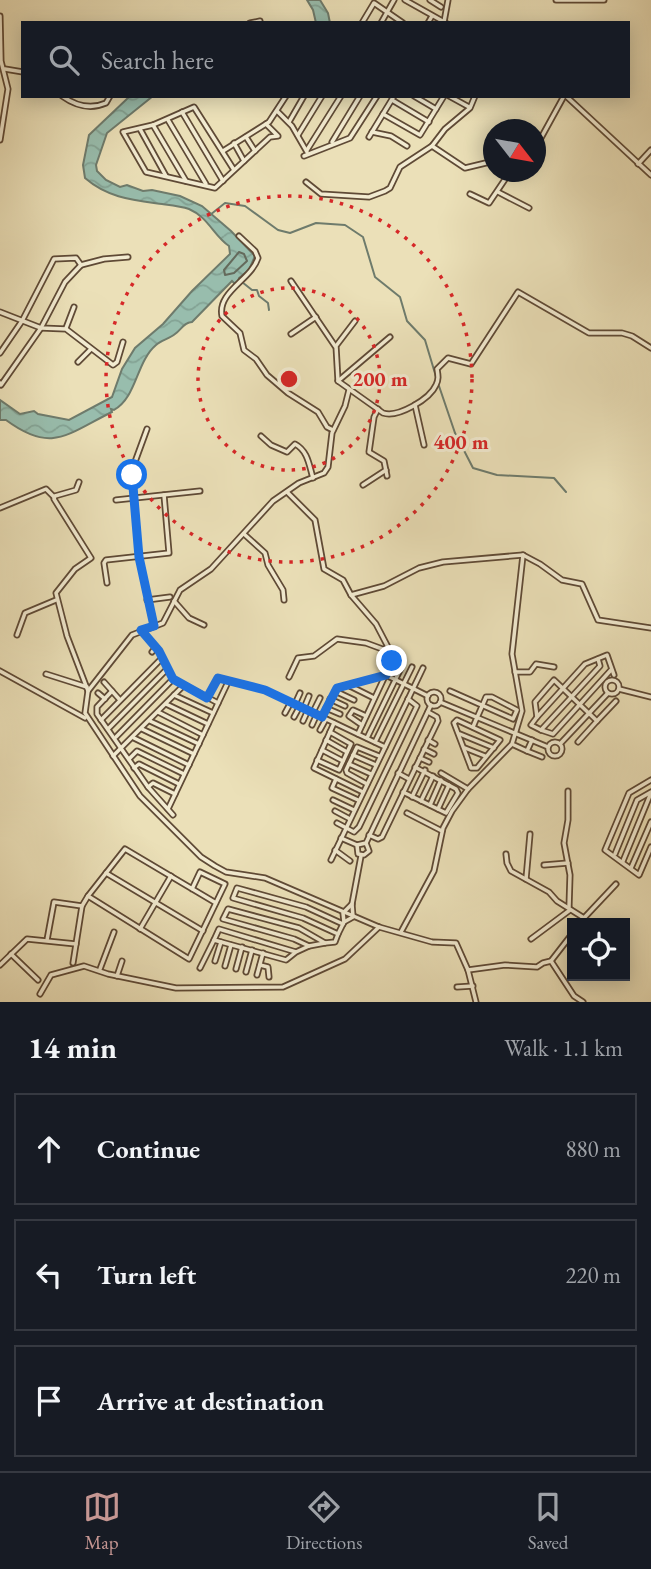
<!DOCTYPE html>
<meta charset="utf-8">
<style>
:root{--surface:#171b24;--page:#20242c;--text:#f1f3f6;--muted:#9ea1a6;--line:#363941;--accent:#c59692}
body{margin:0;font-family:"EB Garamond",serif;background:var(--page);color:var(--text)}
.controls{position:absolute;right:21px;bottom:21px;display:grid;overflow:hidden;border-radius:0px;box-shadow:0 4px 18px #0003}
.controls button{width:63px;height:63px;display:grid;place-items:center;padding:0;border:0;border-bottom:2px solid var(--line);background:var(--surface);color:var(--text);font:35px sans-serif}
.compass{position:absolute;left:483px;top:119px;width:63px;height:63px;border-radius:50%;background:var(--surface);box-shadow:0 4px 18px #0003;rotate:121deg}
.stop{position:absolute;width:21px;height:21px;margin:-16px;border:5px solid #1a73e8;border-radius:50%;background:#fff}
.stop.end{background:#1a73e8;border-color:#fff;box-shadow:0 2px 7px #0008}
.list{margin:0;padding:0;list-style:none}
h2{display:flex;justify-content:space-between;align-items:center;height:91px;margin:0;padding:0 28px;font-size:30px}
h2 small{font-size:23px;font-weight:400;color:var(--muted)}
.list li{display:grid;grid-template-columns:46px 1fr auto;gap:21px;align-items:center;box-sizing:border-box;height:112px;margin:0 14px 14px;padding:0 14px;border:2px solid var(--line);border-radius:0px}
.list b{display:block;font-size:26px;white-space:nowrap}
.list em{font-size:23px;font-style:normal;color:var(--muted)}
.icon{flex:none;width:38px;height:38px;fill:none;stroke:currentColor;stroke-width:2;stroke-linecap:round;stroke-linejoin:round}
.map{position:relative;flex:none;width:651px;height:1002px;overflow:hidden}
.search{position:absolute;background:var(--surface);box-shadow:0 4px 18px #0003;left:21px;right:21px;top:21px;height:77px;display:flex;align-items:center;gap:18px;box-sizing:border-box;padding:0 24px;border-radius:0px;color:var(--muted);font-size:26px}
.sheet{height:469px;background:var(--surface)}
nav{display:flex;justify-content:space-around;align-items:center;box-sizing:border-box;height:98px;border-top:2px solid var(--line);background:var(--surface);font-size:19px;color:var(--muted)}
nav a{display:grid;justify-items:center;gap:4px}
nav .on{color:var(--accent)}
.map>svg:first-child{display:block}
.water{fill:url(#water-waves);stroke:#6e7b6c;stroke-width:2}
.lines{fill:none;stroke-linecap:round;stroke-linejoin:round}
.shore{stroke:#646a5c;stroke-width:2}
.stream{stroke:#6e7b6c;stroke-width:2}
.minor-casing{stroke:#5f4a36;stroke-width:7}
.minor{stroke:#f2ebd1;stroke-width:3.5}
.route{stroke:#1a73e8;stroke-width:9}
.ring{fill:none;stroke:#d62828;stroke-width:3.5;stroke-dasharray:3.5 7}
.centre{fill:#d62828;stroke:#f2ebd1;stroke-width:3.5}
.ring-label{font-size:21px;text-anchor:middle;font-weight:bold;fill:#d62828;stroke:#f2ebd1;stroke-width:6;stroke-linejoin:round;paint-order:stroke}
</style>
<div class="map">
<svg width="651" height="1002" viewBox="0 0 651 1002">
<defs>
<pattern id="water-waves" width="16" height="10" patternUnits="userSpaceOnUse" patternTransform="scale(1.75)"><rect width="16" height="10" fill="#98bdad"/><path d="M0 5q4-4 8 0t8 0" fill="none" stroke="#83a294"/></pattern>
</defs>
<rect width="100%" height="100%" fill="#ebe0b8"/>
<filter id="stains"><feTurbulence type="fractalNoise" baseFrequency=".00286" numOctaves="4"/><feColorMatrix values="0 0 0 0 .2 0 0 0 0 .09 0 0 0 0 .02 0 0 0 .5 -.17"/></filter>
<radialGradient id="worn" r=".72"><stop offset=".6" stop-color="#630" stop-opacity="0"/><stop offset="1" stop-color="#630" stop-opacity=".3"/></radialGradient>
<g class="water">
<path d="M 307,0 L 320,0 L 328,13 L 330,23 L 316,23 L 313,10 Z"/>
<path d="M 130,96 L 153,96 L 107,133 L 96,165 L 97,171 L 106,180 L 120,187 L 127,185 L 143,191 L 152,190 L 180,196 L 202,206 L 231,231 L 255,256 L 249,270 L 239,278 L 237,286 L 232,281 L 192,322 C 183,323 182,329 175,334 C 169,339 161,340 156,345 C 136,362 137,397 114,410 L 111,409 L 112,412 C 67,434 52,454 6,420 L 0,420 L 0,400 L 20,414 L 34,411 L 38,414 L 69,420 L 112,397 L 122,369 L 135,348 L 163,324 L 192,291 L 230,254 L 229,246 C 214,236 208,217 189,209 C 181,206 170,205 162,204 C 133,200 108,198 85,178 L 83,165 L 89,135 Z"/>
</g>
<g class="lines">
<path class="shore" d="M 239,252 L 244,254 L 247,261 L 234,273 L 225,275 L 224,270 Z"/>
<g class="stream">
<path d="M 210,215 L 225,203 L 245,206 L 278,230 L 290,233 L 316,223 L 345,225 L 363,237 L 375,277 L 400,297 L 407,321 L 425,340 L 437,380"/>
<path d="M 242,282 L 252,290 L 257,290 L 259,296 L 268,303 L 269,310"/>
<path d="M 439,386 L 455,433 L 473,468 L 497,475 L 554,478 L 566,492"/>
</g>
<g class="minor-casing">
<g id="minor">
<path d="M 405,0 L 446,23"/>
<path d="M 430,0 L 441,7"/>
<path d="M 556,0 L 604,0"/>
<path d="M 0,16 L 1,61 L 8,89 L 0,140"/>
<path d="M 444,22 L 448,0"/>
<path d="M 250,23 L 260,21"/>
<path d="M 362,23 L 374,3 L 403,23"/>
<path d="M 381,23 L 394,0"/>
<path d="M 428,23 L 432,16"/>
<path d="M 5,69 L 23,72"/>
<path d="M 62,96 C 76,106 90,110 106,103 L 110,96"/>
<path d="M 414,96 L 436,109"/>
<path d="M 449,96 L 469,107"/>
<path d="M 566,96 L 651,175"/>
<path d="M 392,100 L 429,122"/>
<path d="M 277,111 L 292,126 L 307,152"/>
<path d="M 182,112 L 223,181"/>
<path d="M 383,114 L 420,135 L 444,96"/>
<path d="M 168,120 L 206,184"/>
<path d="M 289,122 L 304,96"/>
<path d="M 153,125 L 186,181"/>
<path d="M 140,129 L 166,176"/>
<path d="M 372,132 L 391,136 L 407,146"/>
<path d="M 298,135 L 322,96"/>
<path d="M 246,137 L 255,151"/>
<path d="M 369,137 L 394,96"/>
<path d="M 332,142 L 360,96"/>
<path d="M 234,143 L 244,161"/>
<path d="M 432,146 L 465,168 L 494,161"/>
<path d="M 536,147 L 564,96"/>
<path d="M 307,150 L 341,96"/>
<path d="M 223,151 L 269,122 L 286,96"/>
<path d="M 304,156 L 350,138 L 377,96"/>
<path d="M 638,164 L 651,150"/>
<path d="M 234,170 L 194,107 L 153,125 L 123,132 L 146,172 L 215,188 L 270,137 L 278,136 L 266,124"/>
<path d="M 306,182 L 321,194 L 369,197 L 385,191 L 390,188 L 400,167 L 432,146 L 445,129 L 470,108 L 475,96"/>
<path d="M 498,192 L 529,208"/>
<path d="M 470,194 L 489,203 L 510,172"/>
<path d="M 239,236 L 255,251 L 258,258 C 251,280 217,292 222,316 L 240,333 L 244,350 L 256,359 L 267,375 L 288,393 L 318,412 L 327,427 L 333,430"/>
<path d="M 291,281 L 335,346"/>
<path d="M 0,312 L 41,328 L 66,329 L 113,365 L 117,362 L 123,342"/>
<path d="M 355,321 L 336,346 L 338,381 L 383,413 C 398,418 430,399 436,385 C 439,379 438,375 437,369 L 448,358 L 471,364 L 518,292 L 589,333 L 622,333 L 632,336 L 651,348"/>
<path d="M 66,328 L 74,307"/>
<path d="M 291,334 L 316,317"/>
<path d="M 0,353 L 22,321 L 54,259 L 76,258 L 81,265 L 104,259 L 128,257"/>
<path d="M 78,362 L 91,349"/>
<path d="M 338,381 L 390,337"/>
<path d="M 0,383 L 1,385 L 41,328 L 65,282 L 81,265"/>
<path d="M 349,390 L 345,406 L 332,433 L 328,467 L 324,473 L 299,483 L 273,501 L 211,569 L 180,590 L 163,623 L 132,635 L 88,691 L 85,713 L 140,796 L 201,857 L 215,866 L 226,872 L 265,878 L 379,927 L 432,942 L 456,943 L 468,970 L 476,1002"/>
<path d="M 415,405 L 424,445"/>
<path d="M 378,409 L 374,417 L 369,452 L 384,461 L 387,476"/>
<path d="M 147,429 L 132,470 L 139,557 L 154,625"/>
<path d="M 261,436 L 271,445 L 287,452 L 295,444 C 308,451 309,465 313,478"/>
<path d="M 79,482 L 76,490 L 55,496 L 54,499 L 91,558 L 75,569 L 56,593 L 67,636 L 88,691"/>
<path d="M 363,485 L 386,470"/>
<path d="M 287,492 L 315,520 L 324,569 L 343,580 L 351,595 L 376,624 L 388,647 L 385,650 L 366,643 L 337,639 L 314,656 L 298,658 L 289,677"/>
<path d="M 116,500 L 200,491"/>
<path d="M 0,508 L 46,489 L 54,497"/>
<path d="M 244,534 L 265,553 L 268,565 L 283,590 L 284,600"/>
<path d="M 107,583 L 104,563 L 106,560 L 169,553 L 164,495"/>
<path d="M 351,595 L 384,586 L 419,568 L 443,562 L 523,555 L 540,564 L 562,580 L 582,584 L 598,620 L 651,628"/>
<path d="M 147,600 L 170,597"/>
<path d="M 174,601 L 189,618 L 204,625"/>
<path d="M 141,630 L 159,651 L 173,679 L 218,703"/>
<path d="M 17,635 L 25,613 L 56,600"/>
<path d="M 152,652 L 156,647"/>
<path d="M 598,659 L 600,666 L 541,730 L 553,734 L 611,670"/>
<path d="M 0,671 L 85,718"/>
<path d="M 515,672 L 530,672 L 536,664 L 554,667"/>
<path d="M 46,674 L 87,687"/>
<circle cx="612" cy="687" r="7"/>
<path d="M 104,682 L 120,700"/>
<path d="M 350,686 L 374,698"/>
<path d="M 619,689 L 651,697"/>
<path d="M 112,691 L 97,707 L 97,714 L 148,787 L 173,815"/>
<path d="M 335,691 L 354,700"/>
<path d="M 450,691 L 513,719 L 517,710 L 492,697 L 486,697 C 482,707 477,717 473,727"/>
<circle cx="434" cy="699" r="7"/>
<path d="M 98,693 L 105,699"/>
<path d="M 174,695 L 213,713"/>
<path d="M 207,698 L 218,678 L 265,690 L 322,717 L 337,688 L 386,675 L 428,696"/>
<path d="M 330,699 L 345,706"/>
<path d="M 440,702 L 548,747"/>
<path d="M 166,704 L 208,724"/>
<path d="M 295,704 L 300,693"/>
<path d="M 304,708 L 309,696"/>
<path d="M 326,708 L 340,714"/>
<path d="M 158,712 L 203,735"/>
<path d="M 313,712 L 320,698"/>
<path d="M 285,713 L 291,702"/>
<path d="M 294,717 L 300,706"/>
<path d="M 322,717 L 385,747"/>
<path d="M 537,717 L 531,725 L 541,730"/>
<path d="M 101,720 L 162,658"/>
<path d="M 457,720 L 500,740 L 477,768 L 471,768 L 470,765 L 454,723 Z"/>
<path d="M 150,721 L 199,744"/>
<path d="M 303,721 L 308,710"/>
<path d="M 597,721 L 616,701"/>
<path d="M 334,723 L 314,768 L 363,792"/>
<path d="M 312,725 L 317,714"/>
<path d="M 362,725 L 349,716 L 353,710 L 366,716"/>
<path d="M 108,729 L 167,669"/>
<path d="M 142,729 L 194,754"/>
<path d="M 320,730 L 326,719"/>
<path d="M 358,734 L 392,661"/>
<path d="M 460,734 L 494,748"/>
<path d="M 116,737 L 173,679"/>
<path d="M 134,738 L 189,765"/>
<path d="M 367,738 L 401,668"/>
<path d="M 326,740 L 347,752"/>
<path d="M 428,740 L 435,744"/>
<path d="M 532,740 L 527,751 L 542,757"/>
<path d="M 375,742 L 412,667"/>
<path d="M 578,742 L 597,721 L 554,680 L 535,702 L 537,717 L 585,664 L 607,655 L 614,675"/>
<circle cx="555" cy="749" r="7"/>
<path d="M 560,744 L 608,693"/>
<path d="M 514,745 L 527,751"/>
<path d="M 465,748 L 485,756"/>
<path d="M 424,749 L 434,754"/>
<path d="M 322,750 L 343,761"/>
<path d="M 353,755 L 376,765"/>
<path d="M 113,756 L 183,686"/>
<path d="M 420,758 L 429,762"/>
<path d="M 129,759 L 137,751 L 184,774"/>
<path d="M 317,760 L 339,770 L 351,744 L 330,732"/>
<path d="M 349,764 L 371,774"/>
<path d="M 134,768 L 139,764 L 179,784"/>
<path d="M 398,773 L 409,779"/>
<path d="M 441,773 L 468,789"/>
<path d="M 336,779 L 332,788 L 358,800"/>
<path d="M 651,780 L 629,793 L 605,850 L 639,875 L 651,847"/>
<path d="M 367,784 L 347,773 L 346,770 L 357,747 L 379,756"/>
<path d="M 148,787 L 153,783 L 175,794"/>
<path d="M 568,791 L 568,820 L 564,843 L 570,875 L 569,907"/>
<path d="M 403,792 L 446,813 L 458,793 L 456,789 L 415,767"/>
<path d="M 412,797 L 425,770"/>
<path d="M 333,800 L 354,810"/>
<path d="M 421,801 L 433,776"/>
<path d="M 430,805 L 441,780"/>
<path d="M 168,809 L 228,682"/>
<path d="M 438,809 L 449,785"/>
<path d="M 335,811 L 350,819"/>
<path d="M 407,813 L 442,831"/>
<path d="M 337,823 L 354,832 L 359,827 L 417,706 L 408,699"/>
<path d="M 369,835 L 378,839 L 382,837 L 438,721 L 437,717 L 428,712"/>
<path d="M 341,838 L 357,845"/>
<path d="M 366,843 L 357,845 L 358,854 L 364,855 L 369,851 L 366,843 L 431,705"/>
<path d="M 335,850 L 350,861"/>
<path d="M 506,854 L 507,863 L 511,871 L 549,892 L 557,901 L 584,918 L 580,923"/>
<path d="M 615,854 L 637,800 L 651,792"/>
<path d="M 331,860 L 423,668"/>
<path d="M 623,861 L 651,793"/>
<path d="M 544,865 L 568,863"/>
<path d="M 631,868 L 651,822"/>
<path d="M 106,873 L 203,931"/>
<path d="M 526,879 L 530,834"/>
<path d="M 192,889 L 200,872 L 225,884 L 189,959 L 88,896 L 125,849 L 216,903"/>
<path d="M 584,918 L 616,884"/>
<path d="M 344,922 L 343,913 L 352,904"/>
<path d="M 140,929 L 171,876"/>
<path d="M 401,932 L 434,871 L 443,828 L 452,811 L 468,789 L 512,744 L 522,711 L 512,654 L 523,555"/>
<path d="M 338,934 L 344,922 L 353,917 L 352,904 L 361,856"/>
<path d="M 531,939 L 570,910"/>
<path d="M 47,940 L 54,902 L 82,906"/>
<path d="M 309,946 L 325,943"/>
<path d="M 296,952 L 219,929 L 214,940 L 286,960 L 296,952 L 309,946 L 294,939 L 223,919 L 228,909 L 299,928 L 325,943 L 335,942 L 338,934 L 303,918 L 233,898 L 237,888 L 306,907 L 343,924"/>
<path d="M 11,954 L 38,980"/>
<path d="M 215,961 L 221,942"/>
<path d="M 551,961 L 574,996 L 583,1002"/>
<path d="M 73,963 L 82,906 L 88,896"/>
<path d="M 0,965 L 27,939 L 76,944"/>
<path d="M 260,965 L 268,967 L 269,977"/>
<path d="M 225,966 L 231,945"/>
<path d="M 200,968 L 214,940"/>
<path d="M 100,969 L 114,932"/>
<path d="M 236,969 L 242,947"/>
<path d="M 468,970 L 505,965 L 537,967 L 543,963 L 551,961 L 572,934"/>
<path d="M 246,972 L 252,950"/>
<path d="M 257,975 L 263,953"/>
<path d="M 117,976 L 122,961"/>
<path d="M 457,987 L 473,986"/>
<path d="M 40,994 L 51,975 L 84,966 L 108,974 L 176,988 L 283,987 L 345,959 L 379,927"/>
</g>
</g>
<use href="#minor" class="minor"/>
</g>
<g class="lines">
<path class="route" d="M 132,475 L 139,557 L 154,626 L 141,630 L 159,651 L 173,679 L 207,698 L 218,678 L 265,690 L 322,717 L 337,688 L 386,675 L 392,661"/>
</g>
<g class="ring">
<circle cx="289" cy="379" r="91"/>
<circle cx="289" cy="379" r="183"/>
</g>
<circle cx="289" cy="379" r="10" class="centre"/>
<g class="ring-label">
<text x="380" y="386">200 m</text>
<text x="461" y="449">400 m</text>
</g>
<rect width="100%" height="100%" filter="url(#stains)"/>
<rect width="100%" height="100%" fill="url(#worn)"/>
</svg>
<div class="controls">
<button><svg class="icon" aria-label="locate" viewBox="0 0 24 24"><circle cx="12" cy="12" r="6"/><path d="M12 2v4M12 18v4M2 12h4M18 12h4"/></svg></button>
</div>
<svg class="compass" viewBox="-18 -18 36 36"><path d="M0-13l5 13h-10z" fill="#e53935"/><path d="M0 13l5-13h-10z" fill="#9ea1a6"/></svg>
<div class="stop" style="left:132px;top:475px"></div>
<div class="stop end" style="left:392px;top:661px"></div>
<div class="search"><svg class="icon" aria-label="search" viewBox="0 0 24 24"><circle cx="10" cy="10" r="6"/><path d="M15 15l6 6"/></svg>Search here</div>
</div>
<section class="sheet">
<h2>14 min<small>Walk · 1.1 km</small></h2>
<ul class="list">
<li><svg class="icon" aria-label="ahead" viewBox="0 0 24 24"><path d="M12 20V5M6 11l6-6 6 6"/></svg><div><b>Continue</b></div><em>880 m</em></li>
<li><svg class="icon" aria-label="left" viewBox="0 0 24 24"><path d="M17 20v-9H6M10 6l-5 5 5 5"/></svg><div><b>Turn left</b></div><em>220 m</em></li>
<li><svg class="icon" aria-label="arrive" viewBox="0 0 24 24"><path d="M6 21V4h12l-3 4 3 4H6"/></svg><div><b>Arrive at destination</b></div></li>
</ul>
</section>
<nav>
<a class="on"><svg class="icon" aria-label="map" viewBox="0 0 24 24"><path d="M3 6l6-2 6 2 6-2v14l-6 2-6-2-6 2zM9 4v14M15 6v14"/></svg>Map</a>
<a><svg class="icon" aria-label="directions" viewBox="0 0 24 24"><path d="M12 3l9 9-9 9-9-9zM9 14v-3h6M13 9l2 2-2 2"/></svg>Directions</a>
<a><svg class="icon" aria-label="saved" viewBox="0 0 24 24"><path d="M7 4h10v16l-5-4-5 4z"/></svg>Saved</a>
</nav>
